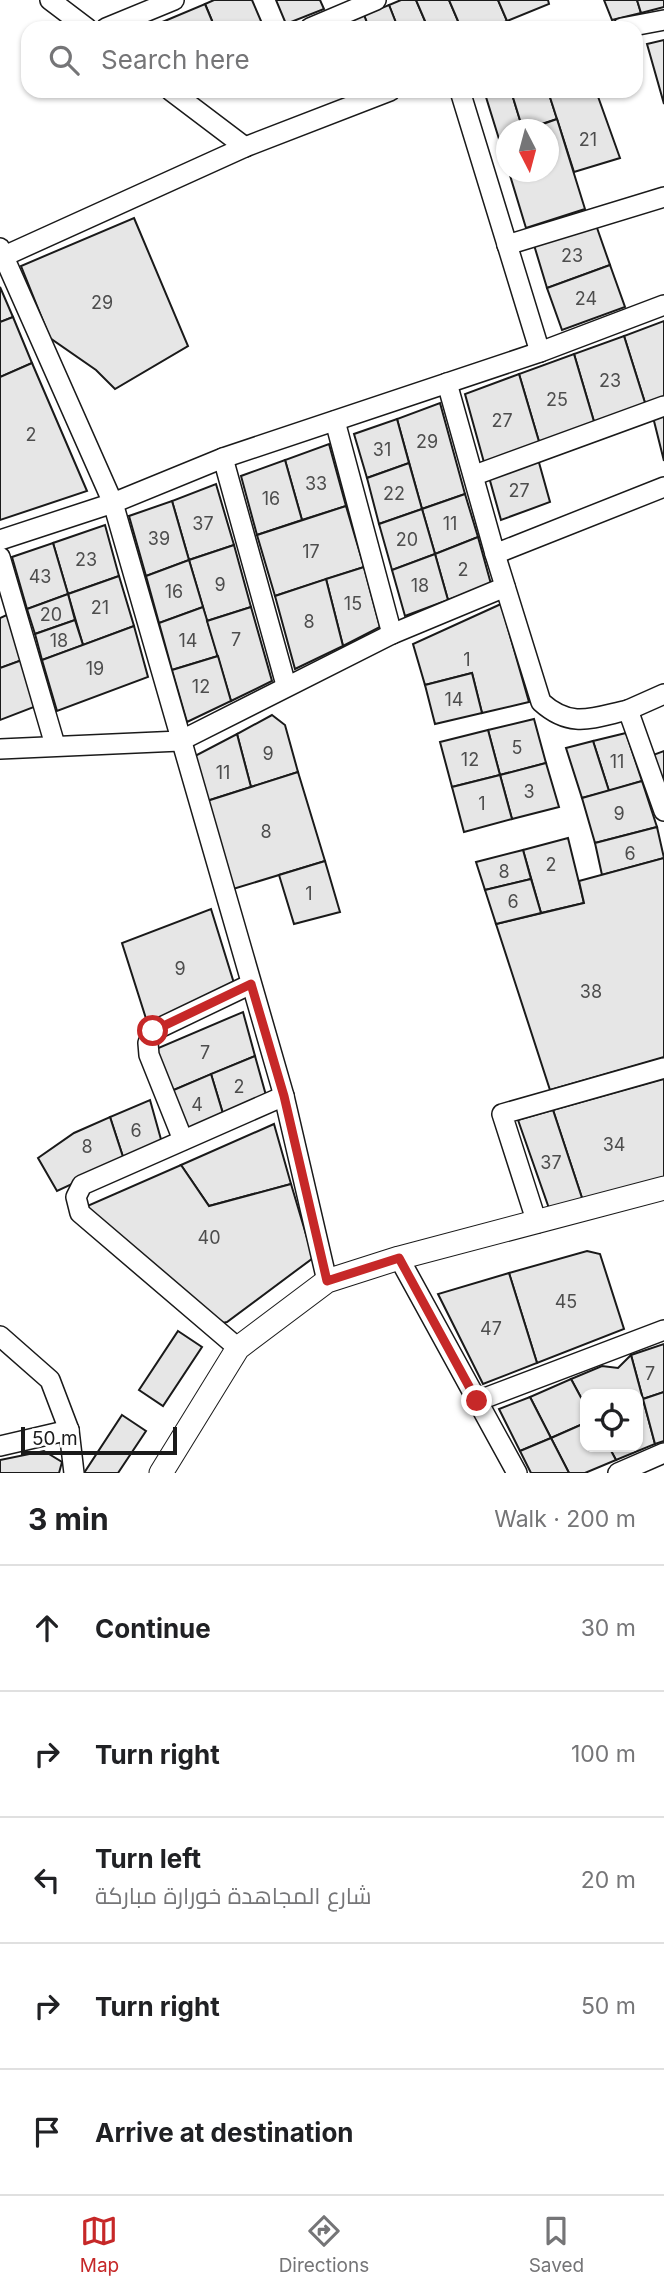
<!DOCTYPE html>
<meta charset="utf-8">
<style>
:root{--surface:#fff;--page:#f6f6f6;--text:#202124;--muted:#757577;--line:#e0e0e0;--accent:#c62828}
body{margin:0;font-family:Inter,Cairo,sans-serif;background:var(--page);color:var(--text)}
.controls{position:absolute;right:21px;bottom:21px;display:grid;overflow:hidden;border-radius:14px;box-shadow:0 2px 5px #0004}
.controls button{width:63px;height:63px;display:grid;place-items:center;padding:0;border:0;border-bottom:2px solid var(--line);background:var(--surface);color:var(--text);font:35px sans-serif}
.compass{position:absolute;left:496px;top:119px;width:63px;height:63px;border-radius:50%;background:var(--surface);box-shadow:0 2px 5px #0004;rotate:174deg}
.scale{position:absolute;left:21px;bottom:18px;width:156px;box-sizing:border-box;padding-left:7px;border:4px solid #1a1a1a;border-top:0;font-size:19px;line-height:24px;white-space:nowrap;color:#1a1a1a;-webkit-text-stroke:5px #fff;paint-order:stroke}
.stop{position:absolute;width:21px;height:21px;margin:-16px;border:5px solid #c62828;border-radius:50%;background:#fff}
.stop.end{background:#c62828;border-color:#fff;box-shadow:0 2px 7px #0008}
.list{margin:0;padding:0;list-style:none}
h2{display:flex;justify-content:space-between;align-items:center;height:91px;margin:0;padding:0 28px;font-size:30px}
h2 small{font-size:23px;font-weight:400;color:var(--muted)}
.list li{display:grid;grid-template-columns:46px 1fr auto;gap:21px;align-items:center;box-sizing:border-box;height:126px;padding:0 28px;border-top:2px solid var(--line)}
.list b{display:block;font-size:26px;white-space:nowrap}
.list p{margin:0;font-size:23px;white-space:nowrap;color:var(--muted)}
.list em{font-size:23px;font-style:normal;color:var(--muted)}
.icon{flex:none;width:38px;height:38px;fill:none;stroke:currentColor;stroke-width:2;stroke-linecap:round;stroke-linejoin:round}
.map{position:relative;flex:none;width:664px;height:1473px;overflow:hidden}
.search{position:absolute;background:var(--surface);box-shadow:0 2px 5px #0004;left:21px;right:21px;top:21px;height:77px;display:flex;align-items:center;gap:18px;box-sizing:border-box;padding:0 24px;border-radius:21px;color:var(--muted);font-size:26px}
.sheet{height:721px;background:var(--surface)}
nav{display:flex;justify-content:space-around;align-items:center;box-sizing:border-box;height:98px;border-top:2px solid var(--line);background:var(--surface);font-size:19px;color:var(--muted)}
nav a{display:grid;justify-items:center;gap:4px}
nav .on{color:var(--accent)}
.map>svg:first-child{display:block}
.building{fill:#e6e6e6;stroke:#1a1a1a;stroke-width:2}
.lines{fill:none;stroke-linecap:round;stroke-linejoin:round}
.minor-casing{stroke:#1a1a1a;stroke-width:22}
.tertiary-casing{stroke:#1a1a1a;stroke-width:25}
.minor{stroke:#fff;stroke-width:19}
.tertiary{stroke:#fff;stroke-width:23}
.route{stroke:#c62828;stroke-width:9}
.labels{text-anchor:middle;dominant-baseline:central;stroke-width:5;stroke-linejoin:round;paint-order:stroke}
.number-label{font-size:18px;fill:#4d4d4d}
</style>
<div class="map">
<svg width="664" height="1473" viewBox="0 0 664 1473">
<rect width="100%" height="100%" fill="#fff"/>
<g class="building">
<path d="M 214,0 L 252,0 L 264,28 L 215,28 L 205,4 Z"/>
<path d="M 276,0 L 320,0 L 324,9 L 286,24 Z"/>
<path d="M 401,0 L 416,0 L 428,28 L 398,28 L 389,5 Z"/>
<path d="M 416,0 L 449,0 L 461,28 L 428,28 Z"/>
<path d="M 449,0 L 498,0 L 507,21 L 490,28 L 461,28 Z"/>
<path d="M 498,0 L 548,0 L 549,4 L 507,21 Z"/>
<path d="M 604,0 L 637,0 L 641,13 L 612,20 Z"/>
<path d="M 637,0 L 664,0 L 664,7 L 641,13 Z"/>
<path d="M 205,4 L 215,28 L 148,28 Z"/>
<path d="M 389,5 L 398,28 L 369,28 L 364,15 Z"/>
<path d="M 364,15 L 369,28 L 334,28 Z"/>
<path d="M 664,40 L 664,104 L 647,44 Z"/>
<path d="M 502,91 L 511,91 L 523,130 L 506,130 L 506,136 L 499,139 L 486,97 Z"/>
<path d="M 511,91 L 548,91 L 557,119 L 523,130 Z"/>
<path d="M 548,91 L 596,91 L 620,158 L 574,172 Z"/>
<path d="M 557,119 L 585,209 L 526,228 L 509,172 L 548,172 L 548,130 L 526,130 Z"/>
<path d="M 134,218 L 188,346 L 115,389 L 96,370 L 50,338 L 21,266 Z"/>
<path d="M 596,225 L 610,265 L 547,288 L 534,245 Z"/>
<path d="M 610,265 L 625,307 L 562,330 L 547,288 Z"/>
<path d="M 0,287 L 13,317 L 0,322 Z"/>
<path d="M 13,317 L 32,363 L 0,377 L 0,322 Z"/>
<path d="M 664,321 L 664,399 L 646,406 L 624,336 Z"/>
<path d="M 624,336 L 646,406 L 595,425 L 574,354 Z"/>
<path d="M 574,354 L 595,425 L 540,445 L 519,374 Z"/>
<path d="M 32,363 L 87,491 L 0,520 L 0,377 Z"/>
<path d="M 519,374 L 540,445 L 485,466 L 465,394 Z"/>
<path d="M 440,403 L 465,494 L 422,509 L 397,419 Z"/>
<path d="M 664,412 L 664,461 L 653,417 Z"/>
<path d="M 397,419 L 409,463 L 367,478 L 354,434 Z"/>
<path d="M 329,444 L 346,506 L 302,520 L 285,460 Z"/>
<path d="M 538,459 L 550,502 L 501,520 L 489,477 Z"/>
<path d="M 285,460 L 302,520 L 257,535 L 241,476 Z"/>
<path d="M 409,463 L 422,509 L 379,524 L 367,478 Z"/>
<path d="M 216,484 L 234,545 L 189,560 L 172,501 Z"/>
<path d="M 465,494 L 478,537 L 435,554 L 422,509 Z"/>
<path d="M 172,501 L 189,560 L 146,576 L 129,516 Z"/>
<path d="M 346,506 L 364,567 L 275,596 L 257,535 Z"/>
<path d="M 422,509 L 435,554 L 392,570 L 379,524 Z"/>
<path d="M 105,525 L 119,576 L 68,594 L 53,543 Z"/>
<path d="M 478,537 L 491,584 L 448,600 L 435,554 Z"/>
<path d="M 53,543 L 68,594 L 27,609 L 12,557 Z"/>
<path d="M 234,545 L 251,607 L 207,621 L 189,560 Z"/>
<path d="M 435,554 L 448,600 L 405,616 L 392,570 Z"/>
<path d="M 189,560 L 203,607 L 159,623 L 146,576 Z"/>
<path d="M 364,567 L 380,627 L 343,646 L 326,579 Z"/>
<path d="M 119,576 L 134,626 L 83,645 L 68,594 Z"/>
<path d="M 326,579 L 343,646 L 295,669 L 275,596 Z"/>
<path d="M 68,594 L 75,620 L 35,634 L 27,609 Z"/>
<path d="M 501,604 L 529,702 L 482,713 L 472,673 L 425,685 L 413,644 Z"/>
<path d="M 203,607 L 218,656 L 172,670 L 159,623 Z"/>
<path d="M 251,607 L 272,681 L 231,701 L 207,621 Z"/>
<path d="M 9,614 L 22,660 L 0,668 L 0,618 Z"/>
<path d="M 75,620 L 83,645 L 42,660 L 35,634 Z"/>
<path d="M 134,626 L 148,677 L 57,711 L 42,660 Z"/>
<path d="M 218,656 L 231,701 L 187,722 L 172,670 Z"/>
<path d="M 22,660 L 34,707 L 0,720 L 0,668 Z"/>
<path d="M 472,673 L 482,713 L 435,724 L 425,685 Z"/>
<path d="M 272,715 L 285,725 L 298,772 L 251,787 L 237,734 Z"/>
<path d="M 534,719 L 546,763 L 500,775 L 488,730 Z"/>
<path d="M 488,730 L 500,775 L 452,787 L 440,742 Z"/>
<path d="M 626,733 L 642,781 L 609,791 L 593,741 Z"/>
<path d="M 237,734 L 251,787 L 207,801 L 193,757 Z"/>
<path d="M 593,741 L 609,791 L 582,798 L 566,748 Z"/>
<path d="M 664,751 L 664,788 L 653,755 Z"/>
<path d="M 546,763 L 559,807 L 512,819 L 500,775 Z"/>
<path d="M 298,772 L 325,861 L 233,889 L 207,801 Z"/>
<path d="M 500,775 L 512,819 L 464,832 L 452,787 Z"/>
<path d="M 642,781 L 657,827 L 595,843 L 582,798 Z"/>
<path d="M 657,827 L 664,858 L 602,875 L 595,843 Z"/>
<path d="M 568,838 L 584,903 L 541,913 L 523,850 Z"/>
<path d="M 523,850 L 531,879 L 485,890 L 476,862 Z"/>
<path d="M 664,858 L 664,1057 L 550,1090 L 496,924 L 584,903 L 579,881 Z"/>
<path d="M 325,861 L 340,912 L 294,924 L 279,875 Z"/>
<path d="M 531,879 L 541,913 L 496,924 L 485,890 Z"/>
<path d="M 211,909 L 237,993 L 149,1028 L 122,943 Z"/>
<path d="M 243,1012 L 255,1056 L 169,1092 L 156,1049 Z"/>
<path d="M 255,1056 L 267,1099 L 224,1117 L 211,1074 Z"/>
<path d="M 211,1074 L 224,1117 L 183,1135 L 169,1092 Z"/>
<path d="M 664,1079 L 664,1179 L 584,1204 L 553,1110 Z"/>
<path d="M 150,1100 L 162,1143 L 124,1160 L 110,1117 Z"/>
<path d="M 553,1110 L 584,1204 L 551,1214 L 518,1120 Z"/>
<path d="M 110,1117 L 124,1160 L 57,1191 L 38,1158 L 74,1133 Z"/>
<path d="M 274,1124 L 291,1184 L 209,1206 L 181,1165 Z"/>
<path d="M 181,1165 L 209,1206 L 291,1184 L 313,1258 L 227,1322 L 213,1325 L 85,1207 Z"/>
<path d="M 587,1251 L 600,1254 L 624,1329 L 537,1363 L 509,1273 Z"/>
<path d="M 509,1273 L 537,1363 L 483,1384 L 438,1294 Z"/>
<path d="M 178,1331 L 202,1347 L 163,1406 L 139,1390 Z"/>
<path d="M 664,1344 L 664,1392 L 643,1399 L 631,1355 Z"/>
<path d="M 631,1355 L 655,1444 L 616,1460 L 609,1447 L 638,1447 L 638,1394 L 585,1394 L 585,1405 L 571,1379 L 602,1366 L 618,1368 Z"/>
<path d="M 571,1379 L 585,1405 L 585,1423 L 551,1438 L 530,1397 Z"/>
<path d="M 664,1392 L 664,1441 L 655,1444 L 643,1399 Z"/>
<path d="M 530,1397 L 551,1438 L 520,1451 L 499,1409 Z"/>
<path d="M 122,1415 L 146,1431 L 118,1473 L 84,1473 Z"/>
<path d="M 585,1423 L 585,1447 L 609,1447 L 616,1460 L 585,1473 L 569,1473 L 551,1438 Z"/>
<path d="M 551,1438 L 569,1473 L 531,1473 L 520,1451 Z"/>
<path d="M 44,1451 L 62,1462 L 59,1473 L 0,1473 L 0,1460 Z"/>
</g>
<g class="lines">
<g class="minor-casing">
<g id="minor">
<path d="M 50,0 L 87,28"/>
<path d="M 106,28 L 174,0"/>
<path d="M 310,28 L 376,0"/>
<path d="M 622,28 L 664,20"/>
<path d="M 171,91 L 245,147"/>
<path d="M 460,91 L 540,352"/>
<path d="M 507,245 L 664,197"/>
<path d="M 0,248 L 113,503 L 284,1096 L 327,1281"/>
<path d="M 0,258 L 245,147 L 390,91"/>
<path d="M 447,383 L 495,554 L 664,487"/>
<path d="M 223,458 L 286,685"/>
<path d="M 475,475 L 664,406"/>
<path d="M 0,540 L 113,503 L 223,458 L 540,352 L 664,305"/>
<path d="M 495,554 L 541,702 C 571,729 592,718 628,710"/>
<path d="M 0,557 L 55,745"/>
<path d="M 392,634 L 505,587"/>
<path d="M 664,694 L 628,710 L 664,811"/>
<path d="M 0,749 L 180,741 L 392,634 L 335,421"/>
<path d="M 183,1140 L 149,1055 L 148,1043 L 153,1031 L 251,984"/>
<path d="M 537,1223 L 502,1114 L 664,1068"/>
<path d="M 399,1258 L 517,1473"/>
<path d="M 0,1336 L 50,1380 L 69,1430"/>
<path d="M 238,1348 L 80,1213 L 76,1197 L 82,1185 L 284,1096"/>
<path d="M 477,1401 L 664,1330"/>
<path d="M 0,1446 L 69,1430 L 74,1473"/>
<path d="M 618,1473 L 664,1453"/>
</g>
</g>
<g class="tertiary-casing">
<path id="tertiary" d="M 161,1473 L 238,1348 L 327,1281 L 399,1258 L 664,1188"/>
</g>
<use href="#minor" class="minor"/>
<use href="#tertiary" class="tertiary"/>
</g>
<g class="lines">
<path class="route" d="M 153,1031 L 251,984 L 284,1096 L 327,1281 L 399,1258 L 477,1401"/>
</g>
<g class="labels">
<g class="number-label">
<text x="588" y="139">21</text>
<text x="572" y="255">23</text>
<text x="586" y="298">24</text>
<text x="102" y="302">29</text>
<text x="610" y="380">23</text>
<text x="557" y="399">25</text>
<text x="502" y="420">27</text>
<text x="31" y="434">2</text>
<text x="427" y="441">29</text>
<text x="382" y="449">31</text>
<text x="316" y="483">33</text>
<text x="519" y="490">27</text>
<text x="394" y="493">22</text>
<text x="271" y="498">16</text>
<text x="203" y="523">37</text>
<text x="450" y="523">11</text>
<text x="159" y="538">39</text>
<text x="407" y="539">20</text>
<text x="311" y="551">17</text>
<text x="86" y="559">23</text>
<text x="463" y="569">2</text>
<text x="40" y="576">43</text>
<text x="220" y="584">9</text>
<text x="420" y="585">18</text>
<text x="174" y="591">16</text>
<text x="353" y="603">15</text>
<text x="100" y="607">21</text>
<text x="51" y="614">20</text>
<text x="309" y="621">8</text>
<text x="236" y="639">7</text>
<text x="59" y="640">18</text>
<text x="188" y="640">14</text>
<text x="467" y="659">1</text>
<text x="95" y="668">19</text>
<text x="201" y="686">12</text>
<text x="454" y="699">14</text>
<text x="517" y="747">5</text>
<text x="268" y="753">9</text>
<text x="470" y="759">12</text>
<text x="617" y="761">11</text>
<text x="223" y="772">11</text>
<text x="529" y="791">3</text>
<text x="482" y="803">1</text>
<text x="619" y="813">9</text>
<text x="266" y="831">8</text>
<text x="630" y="853">6</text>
<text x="551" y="864">2</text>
<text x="504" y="871">8</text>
<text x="309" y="893">1</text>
<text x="513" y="901">6</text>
<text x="180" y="968">9</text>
<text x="591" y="991">38</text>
<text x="205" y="1052">7</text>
<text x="239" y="1086">2</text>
<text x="197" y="1104">4</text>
<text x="136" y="1130">6</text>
<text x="614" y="1144">34</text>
<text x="87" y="1146">8</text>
<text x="551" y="1162">37</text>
<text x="209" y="1237">40</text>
<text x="566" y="1301">45</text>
<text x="491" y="1328">47</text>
<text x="650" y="1373">7</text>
</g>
</g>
</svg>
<div class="controls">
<button><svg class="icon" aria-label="locate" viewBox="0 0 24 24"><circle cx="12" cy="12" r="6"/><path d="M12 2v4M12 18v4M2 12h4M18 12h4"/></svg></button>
</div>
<svg class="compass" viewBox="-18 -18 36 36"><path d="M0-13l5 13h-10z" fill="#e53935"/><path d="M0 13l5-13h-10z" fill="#757577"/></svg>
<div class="scale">50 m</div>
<div class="stop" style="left:153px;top:1031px"></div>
<div class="stop end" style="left:477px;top:1401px"></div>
<div class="search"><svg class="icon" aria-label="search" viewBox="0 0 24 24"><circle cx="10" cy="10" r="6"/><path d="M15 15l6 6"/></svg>Search here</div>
</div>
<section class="sheet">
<h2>3 min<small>Walk · 200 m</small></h2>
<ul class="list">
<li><svg class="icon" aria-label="ahead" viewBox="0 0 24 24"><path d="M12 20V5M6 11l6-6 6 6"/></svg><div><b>Continue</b></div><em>30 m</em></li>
<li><svg class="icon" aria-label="right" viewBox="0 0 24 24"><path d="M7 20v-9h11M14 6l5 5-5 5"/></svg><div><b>Turn right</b></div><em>100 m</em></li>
<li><svg class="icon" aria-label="left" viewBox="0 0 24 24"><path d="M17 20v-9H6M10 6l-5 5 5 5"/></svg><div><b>Turn left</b><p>شارع المجاهدة خورارة مباركة</p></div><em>20 m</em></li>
<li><svg class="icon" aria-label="right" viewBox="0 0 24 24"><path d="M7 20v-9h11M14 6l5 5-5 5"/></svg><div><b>Turn right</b></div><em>50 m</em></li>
<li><svg class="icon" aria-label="arrive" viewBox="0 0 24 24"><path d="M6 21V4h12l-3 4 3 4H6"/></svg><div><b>Arrive at destination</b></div></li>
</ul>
</section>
<nav>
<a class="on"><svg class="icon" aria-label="map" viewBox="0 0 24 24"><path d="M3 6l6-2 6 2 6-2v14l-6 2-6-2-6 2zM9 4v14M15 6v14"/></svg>Map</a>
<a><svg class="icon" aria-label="directions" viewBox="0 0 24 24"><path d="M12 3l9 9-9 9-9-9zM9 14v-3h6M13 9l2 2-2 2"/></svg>Directions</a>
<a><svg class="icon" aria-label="saved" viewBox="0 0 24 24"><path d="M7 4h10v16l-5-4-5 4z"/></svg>Saved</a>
</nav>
